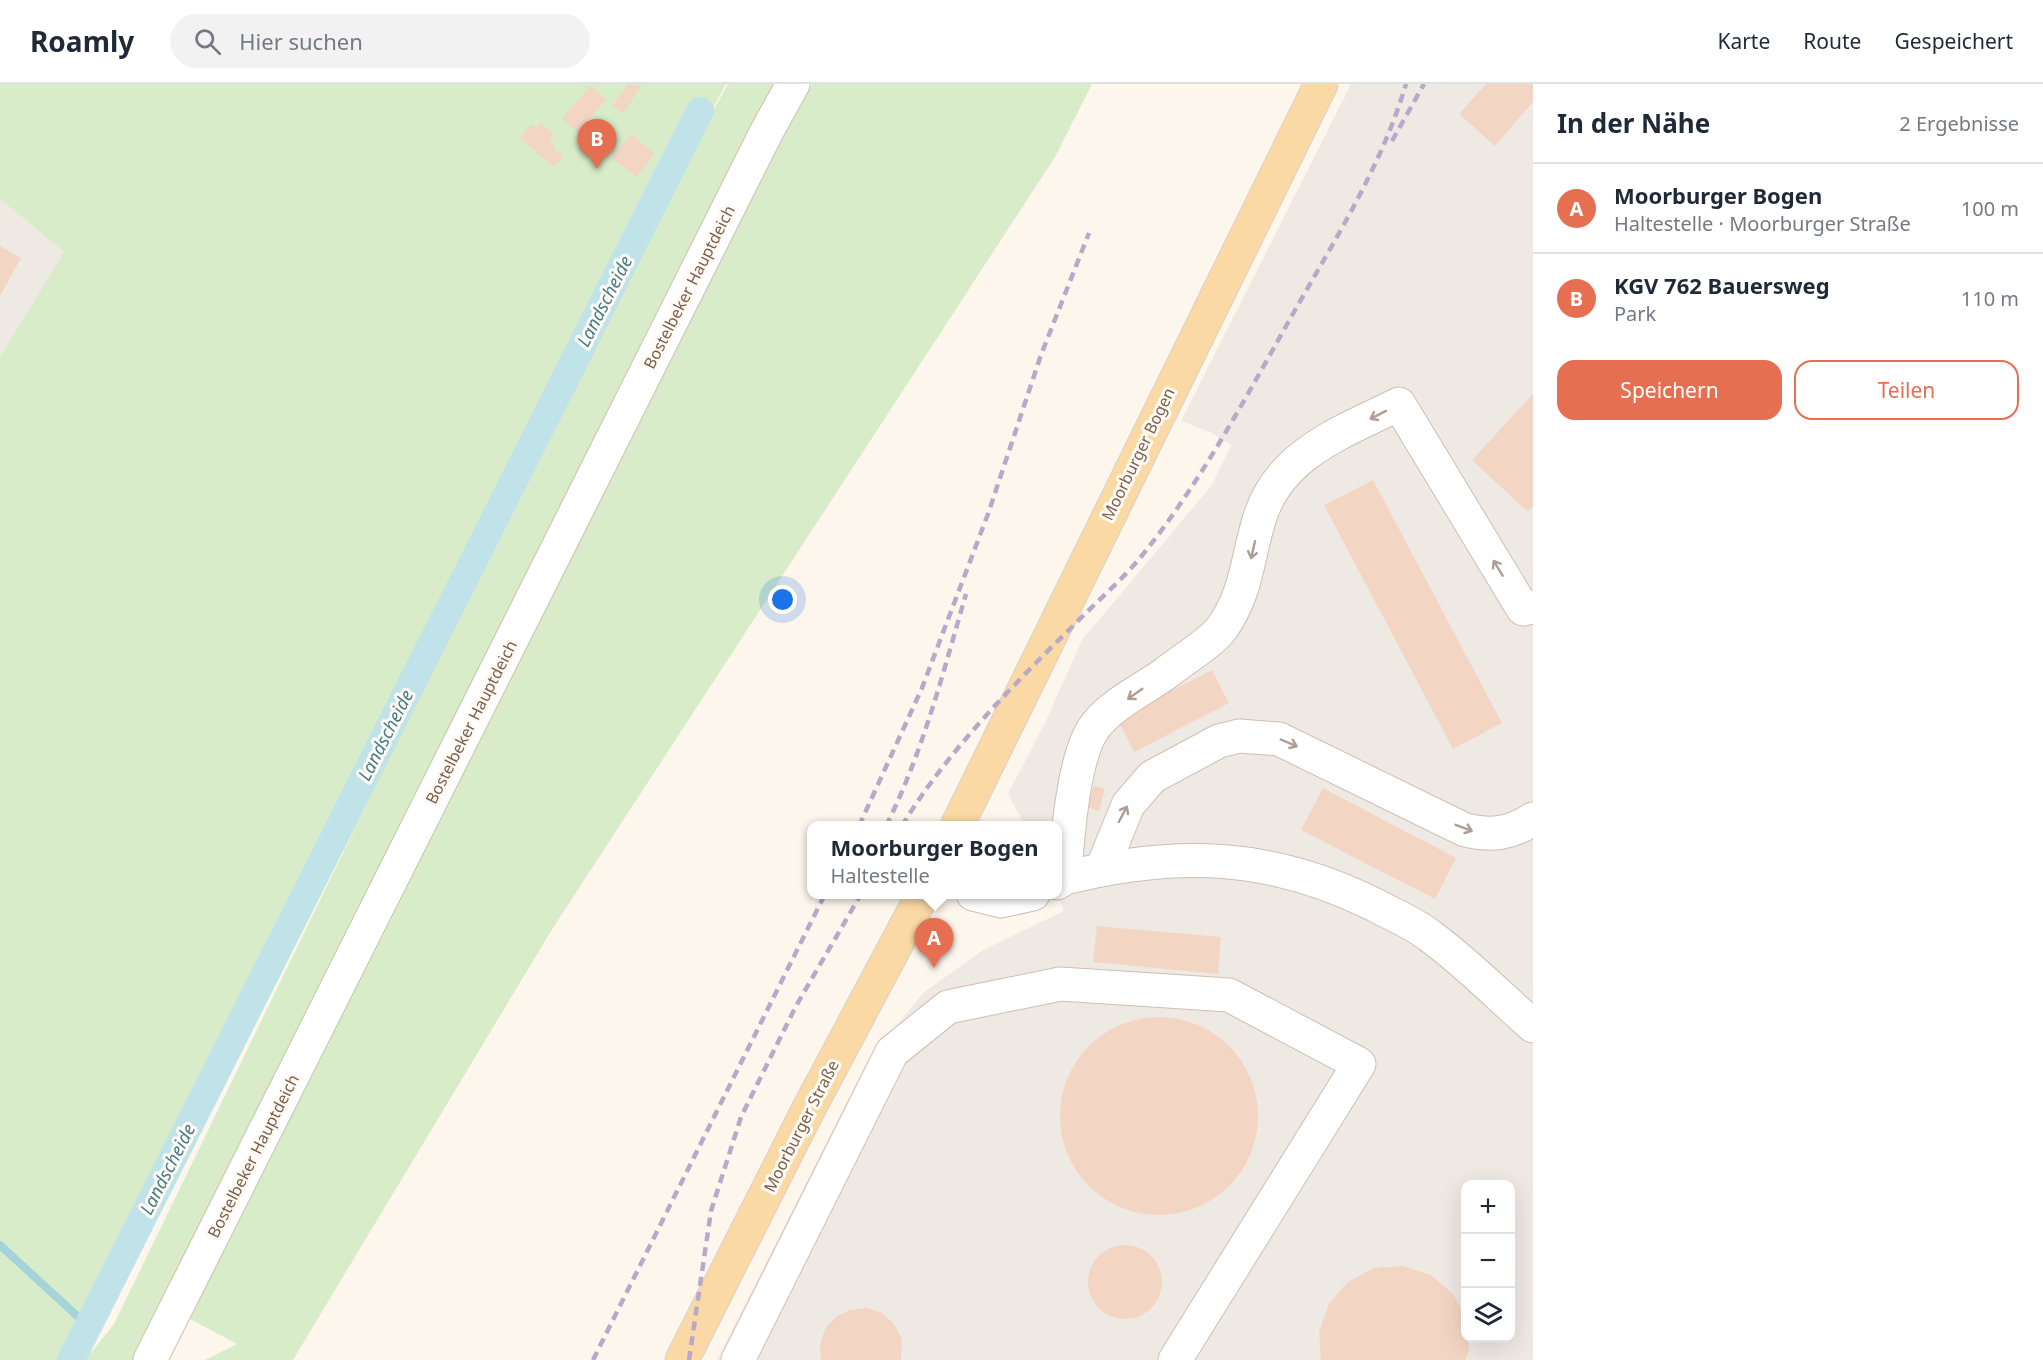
<!DOCTYPE html>
<html lang="de">
<meta charset="utf-8">
<style>
:root{--surface:#fff;--page:#f2f2f3;--text:#1f2937;--muted:#747a83;--line:#e0e1e3;--accent:#e76f51}
body{margin:0;font-family:"Noto Sans",sans-serif;background:var(--page);color:var(--text)}
.controls{position:absolute;right:18px;bottom:18px;display:grid;overflow:hidden;border-radius:12px;box-shadow:0 6px 24px #0002}
.controls button{width:54px;height:54px;display:grid;place-items:center;padding:0;border:0;border-bottom:2px solid var(--line);background:var(--surface);color:var(--text);font:30px sans-serif}
.you{position:absolute;left:783px;top:516px;width:21px;height:21px;margin:-15px;border:4px solid #fff;border-radius:50%;background:#1a73e8;box-shadow:0 0 0 9px #1a73e833}
.badge{display:grid;place-items:center;width:39px;height:39px;border-radius:50%;background:var(--accent);color:#fff;font-size:20px;font-weight:700}
.pin{position:absolute;translate:-50% -50px;filter:drop-shadow(0 2px 3px #0008)}
.pin::after{content:'';position:absolute;top:32px;width:21px;height:18px;background:inherit;clip-path:polygon(0 0,100% 0,50% 100%)}
.popup{position:absolute;left:807px;top:737px;width:255px;height:78px;box-sizing:border-box;display:grid;place-content:center;border-radius:12px;background:var(--surface);filter:drop-shadow(0 2px 4px #0005);font-size:20px;white-space:nowrap;color:var(--muted)}
.popup b{font-size:22px;color:var(--text)}
.popup::after{content:'';position:absolute;left:50%;top:100%;margin-left:-12px;border:12px solid transparent;border-top-color:var(--surface)}
.list{margin:0;padding:0;list-style:none}
h2{display:flex;justify-content:space-between;align-items:center;height:78px;margin:0;padding:0 24px;font-size:26px}
h2 small{font-size:20px;font-weight:400;color:var(--muted)}
.list li{display:grid;grid-template-columns:39px 1fr auto;gap:18px;align-items:center;box-sizing:border-box;height:90px;padding:0 24px;border-top:2px solid var(--line)}
.list b{display:block;font-size:22px;white-space:nowrap}
.list p{margin:0;font-size:20px;white-space:nowrap;color:var(--muted)}
.list em{font-size:20px;font-style:normal;color:var(--muted)}
.actions{display:flex;gap:12px;padding:18px 24px}
.actions a{flex:1;padding:14px 0;border:2px solid var(--accent);border-radius:18px;text-align:center;font-size:21px;color:var(--accent)}
.actions .main{background:var(--accent);color:#fff}
.icon{flex:none;width:33px;height:33px;fill:none;stroke:currentColor;stroke-width:2;stroke-linecap:round;stroke-linejoin:round}
.map{position:relative;flex:none;width:1533px;height:1276px;overflow:hidden}
header{display:flex;align-items:center;gap:36px;box-sizing:border-box;height:84px;padding:0 30px;background:var(--surface);border-bottom:2px solid var(--line)}
header strong{font-size:28px}
nav{display:flex;gap:33px;margin-inline-start:auto;font-size:21px}
.search{width:420px;height:54px;background:var(--page);display:flex;align-items:center;gap:15px;box-sizing:border-box;padding:0 21px;border-radius:33px;color:var(--muted);font-size:22px}
main{display:flex}
aside{flex:1;background:var(--surface)}
.map>svg:first-child{display:block}
.industrial{fill:#efe9e4;fill-rule:evenodd}
.green{fill:#d8ecc9}
.lines{fill:none;stroke-linecap:round;stroke-linejoin:round}
.stream{stroke:#a5d3da;stroke-width:8}
.canal{stroke:#bfe3e8;stroke-width:28}
.building{fill:#f3d5c3}
.minor-casing{stroke:#d1beb0;stroke-width:35}
.major-casing{stroke:#dad1cd;stroke-width:35}
.minor{stroke:#fff;stroke-width:33}
.major{stroke:#fbd9a5;stroke-width:33}
.rail{stroke:#b9a8c9;stroke-width:4.5;stroke-dasharray:9 6;stroke-linecap:butt}
.oneway{stroke:#af9d94}
.labels{text-anchor:middle;dominant-baseline:central;stroke-width:6;stroke-linejoin:round;paint-order:stroke}
.street-label{font-size:16px;fill:#7a5c4d;stroke:#fffaf3}
.water-label{font-size:18px;font-style:italic;fill:#437c86;stroke:#fffaf3}
</style>
<header>
<strong>Roamly</strong>
<div class="search"><svg class="icon" aria-label="search" viewBox="0 0 24 24"><circle cx="10" cy="10" r="6"/><path d="M15 15l6 6"/></svg>Hier suchen</div>
<nav><a>Karte</a><a>Route</a><a>Gespeichert</a></nav>
</header>
<main>
<div class="map">
<svg width="1533" height="1276" viewBox="0 0 1533 1276">
<rect width="100%" height="100%" fill="#fdf6ec"/>
<g class="industrial">
<path d="M 1351,0 L 1533,0 L 1533,1276 L 717,1276 L 867,978 L 923,909 L 983,866 L 1064,827 L 1057,810 L 1057,742 L 1025,741 L 1008,710 L 1046,637 L 1082,556 L 1212,401 L 1231,361 L 1212,349 L 1181,337 ZM 1466,1100 L 1510,1100 L 1510,1254 L 1466,1254 Z"/>
<path d="M 0,115 L 64,168 L 0,273 Z"/>
</g>
<g class="green">
<path d="M 0,0 L 726,0 L 680,86 L 728,0 L 776,0 L 135,1276 L 85,1276 L 114,1240 L 629,180 L 616,170 L 63,1276 L 0,1276 L 0,273 L 64,168 L 0,115 Z"/>
<path d="M 812,0 L 1092,0 L 1055,73 L 551,847 L 293,1276 L 205,1276 L 237,1260 L 188,1234 L 781,56 Z"/>
</g>
<g class="lines">
<path class="stream" d="M 0,1161 L 88,1242"/>
<path class="canal" d="M 71,1276 L 700,27"/>
</g>
<g class="building">
<path d="M 628,0 L 641,3 L 623,29 L 612,22 Z"/>
<path d="M 1486,0 L 1533,0 L 1533,18 L 1495,62 L 1459,30 Z"/>
<path d="M 591,2 L 606,16 L 577,48 L 562,34 Z"/>
<path d="M 541,39 L 554,50 L 549,55 L 555,60 L 547,69 L 553,63 L 563,73 L 553,83 L 520,54 L 532,40 L 537,44 Z"/>
<path d="M 631,50 L 655,70 L 636,93 L 612,74 Z"/>
<path d="M 0,162 L 21,174 L 0,212 Z"/>
<path d="M 1533,310 L 1533,422 L 1528,428 L 1472,376 Z"/>
<path d="M 1373,396 L 1502,639 L 1453,665 L 1324,421 Z"/>
<path d="M 1212,586 L 1229,619 L 1134,668 L 1117,635 Z"/>
<path d="M 1094,702 L 1105,705 L 1099,727 L 1087,723 Z"/>
<path d="M 1323,704 L 1456,774 L 1435,815 L 1301,746 Z"/>
<path d="M 1097,842 L 1221,853 L 1218,890 L 1093,878 Z"/>
<circle cx="1159" cy="1032" r="99"/>
<circle cx="1125" cy="1198" r="37"/>
<path d="M 1403,1182 L 1431,1191 L 1453,1210 L 1466,1235 L 1469,1266 L 1465,1276 L 1321,1276 L 1319,1248 L 1329,1220 L 1348,1198 L 1374,1184 Z"/>
<path d="M 867,1224 L 882,1229 L 894,1240 L 902,1255 L 901,1276 L 821,1276 L 820,1261 L 825,1245 L 836,1233 L 850,1226 Z"/>
</g>
<g class="lines">
<g class="minor-casing">
<g id="minor">
<path d="M 1102,785 L 1128,721 L 1152,693 L 1219,657 L 1239,652 L 1279,655 L 1465,746 C 1490,752 1511,750 1533,735"/>
<path d="M 1065,794 C 1067,757 1073,667 1097,640 C 1115,618 1144,605 1166,589 C 1182,576 1211,559 1222,544 C 1248,507 1247,473 1260,433 C 1280,369 1345,347 1399,320 L 1523,525 L 1533,523"/>
<path d="M 1057,799 L 1065,794 C 1177,766 1270,769 1375,821 C 1393,831 1414,839 1430,852 C 1467,879 1499,912 1533,942"/>
<path d="M 973,810 L 1001,817 L 1033,810"/>
<path d="M 150,1276 L 767,47 L 793,0"/>
<path d="M 738,1276 L 892,968 L 948,923 L 1060,900 L 1229,911 L 1359,980 L 1175,1276"/>
</g>
</g>
<g class="major-casing">
<g id="major">
<path d="M 957,742 L 1321,0"/>
<path d="M 682,1276 L 806,1030 L 923,810"/>
</g>
</g>
<use href="#minor" class="minor"/>
<use href="#major" class="major"/>
<g class="rail">
<path d="M 1392,57 L 1424,0"/>
<path d="M 859,742 L 922,604 L 988,430 L 1041,271 L 1089,149"/>
<path d="M 886,742 C 923,668 943,589 966,510"/>
<path d="M 902,742 C 945,670 1013,601 1073,542 C 1095,519 1120,498 1140,474 C 1201,399 1247,311 1294,228 C 1336,154 1382,81 1406,0"/>
<path d="M 593,1276 L 825,810"/>
<path d="M 689,1276 L 711,1127 L 741,1033 L 796,922 L 861,810"/>
</g>
</g>
<defs><path id="oneway-shaft" d="M-6 0H5M1.5-3L5.5 0L1.5 3" fill="none" stroke-width="1.6" stroke-linecap="round" stroke-linejoin="round" transform="scale(1.5)"/></defs>
<g class="oneway">
<use href="#oneway-shaft" transform="translate(1378 331) rotate(153)"/>
<use href="#oneway-shaft" transform="translate(1253 466) rotate(103)"/>
<use href="#oneway-shaft" transform="translate(1498 484) rotate(-121)"/>
<use href="#oneway-shaft" transform="translate(1135 610) rotate(145)"/>
<use href="#oneway-shaft" transform="translate(1289 659) rotate(23)"/>
<use href="#oneway-shaft" transform="translate(1123 730) rotate(-62)"/>
<use href="#oneway-shaft" transform="translate(1464 744) rotate(21)"/>
</g>
<g class="labels">
<g class="street-label">
<text transform="translate(689 203) rotate(-63)">Bostelbeker Hauptdeich</text>
<text transform="translate(1138 370) rotate(-64)">Moorburger Bogen</text>
<text transform="translate(471 638) rotate(-63)">Bostelbeker Hauptdeich</text>
<text transform="translate(801 1042) rotate(-63)">Moorburger Straße</text>
<text transform="translate(253 1072) rotate(-63)">Bostelbeker Hauptdeich</text>
</g>
<g class="water-label">
<text transform="translate(604 217) rotate(-63)">Landscheide</text>
<text transform="translate(385 651) rotate(-63)">Landscheide</text>
<text transform="translate(167 1085) rotate(-63)">Landscheide</text>
</g>
</g>
</svg>
<div class="controls">
<button>+</button>
<button>−</button>
<button><svg class="icon" aria-label="layers" viewBox="0 0 24 24"><path d="M12 4l9 5-9 5-9-5zM3 14l9 5 9-5"/></svg></button>
</div>
<div class="you"></div>
<div class="pin badge" style="left:934px;top:884px">A</div>
<div class="popup"><b>Moorburger Bogen</b>Haltestelle</div>
<div class="pin badge" style="left:597px;top:85px">B</div>
</div>
<aside>
<h2>In der Nähe<small>2 Ergebnisse</small></h2>
<ul class="list">
<li><span class="badge">A</span><div><b>Moorburger Bogen</b><p>Haltestelle · Moorburger Straße</p></div><em>100 m</em></li>
<li><span class="badge">B</span><div><b>KGV 762 Bauersweg</b><p>Park</p></div><em>110 m</em></li>
</ul>
<div class="actions"><a class="main">Speichern</a><a>Teilen</a></div>
</aside>
</main>
